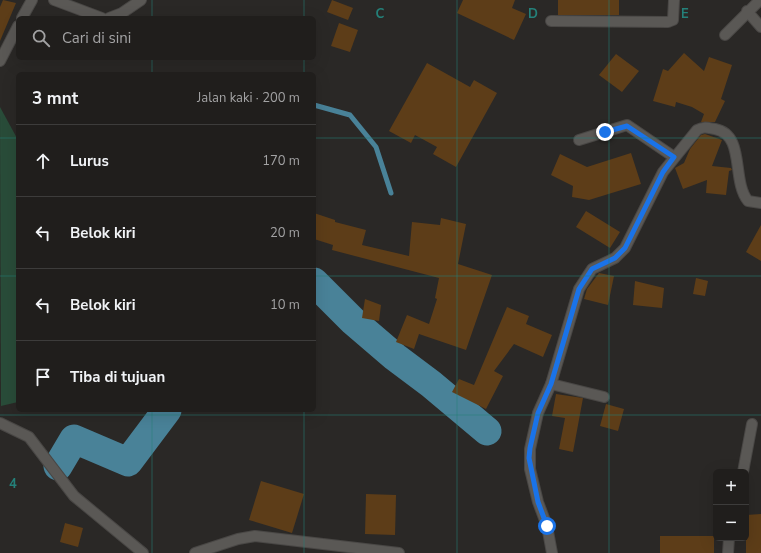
<!DOCTYPE html>
<html lang="id">
<meta charset="utf-8">
<style>
:root{--surface:#201e1c;--page:#282725;--text:#f1f3f6;--muted:#a2a2a3;--line:#3d3c3b}
body{margin:0;font-family:"Nunito Sans",sans-serif;background:var(--page);color:var(--text)}
.controls{position:absolute;right:12px;bottom:12px;display:grid;overflow:hidden;border-radius:6px;box-shadow:0 4px 16px #0002}
.controls button{width:36px;height:36px;display:grid;place-items:center;padding:0;border:0;border-bottom:1px solid var(--line);background:var(--surface);color:var(--text);font:20px sans-serif}
.stop{position:absolute;width:12px;height:12px;margin:-9px;border:3px solid #1a73e8;border-radius:50%;background:#fff}
.stop.end{background:#1a73e8;border-color:#fff;box-shadow:0 1px 4px #0008}
.list{margin:0;padding:0;list-style:none}
h2{display:flex;justify-content:space-between;align-items:center;height:52px;margin:0;padding:0 16px;font-size:17px}
h2 small{font-size:13px;font-weight:400;color:var(--muted)}
.list li{display:grid;grid-template-columns:26px 1fr auto;gap:12px;align-items:center;box-sizing:border-box;height:72px;padding:0 16px;border-top:1px solid var(--line)}
.list b{display:block;font-size:15px;white-space:nowrap}
.list em{font-size:13px;font-style:normal;color:var(--muted)}
.icon{flex:none;width:22px;height:22px;fill:none;stroke:currentColor;stroke-width:2;stroke-linecap:round;stroke-linejoin:round}
.map{position:relative;flex:none;width:761px;height:553px;overflow:hidden}
.search{position:absolute;background:var(--surface);box-shadow:0 4px 16px #0002;left:16px;top:16px;width:300px;height:44px;display:flex;align-items:center;gap:10px;box-sizing:border-box;padding:0 14px;border-radius:6px;color:var(--muted);font-size:15px}
.panel{position:absolute;background:var(--surface);box-shadow:0 4px 16px #0002;left:16px;top:72px;width:300px;height:340px;border-radius:6px}
.map>svg:first-child{display:block}
.green{fill:#294c39}
.lines{fill:none;stroke-linecap:round;stroke-linejoin:round}
.stream{stroke:#498298;stroke-width:5}
.river{stroke:#498298;stroke-width:29}
.building{fill:#5d3d18}
.minor-casing{stroke:#494745;stroke-width:12}
.minor{stroke:#5a5855;stroke-width:10}
.route{stroke:#1a73e8;stroke-width:5}
.grid{fill:none;stroke:#248079;stroke-width:1;stroke-opacity:0.55}
.grid-label{font-size:13px;text-anchor:middle;font-weight:bold;fill:#248079;stroke:#2a2826;stroke-width:3.5;stroke-linejoin:round;paint-order:stroke}
</style>
<div class="map">
<svg width="761" height="553" viewBox="0 0 761 553">
<rect width="100%" height="100%" fill="#2a2826"/>
<path class="green" d="M 0,107 L 18,140 L 18,402 L 1,406 Z"/>
<g class="lines">
<path class="stream" d="M 314,105 L 350,115 L 376,147 L 391,193"/>
<g class="river">
<path d="M 314,282 L 353,321 L 395,357 L 431,384 L 487,431"/>
<path d="M 58,466 L 74,439 L 128,462 L 167,410"/>
</g>
</g>
<g class="building">
<path d="M 3,0 L 16,3 L 0,41 L 0,7 Z"/>
<path d="M 332,0 L 353,8 L 348,20 L 327,12 Z"/>
<path d="M 463,0 L 515,0 L 512,8 L 526,14 L 514,40 L 457,13 Z"/>
<rect x="558" y="0" width="61" height="15"/>
<path d="M 339,23 L 358,30 L 350,52 L 331,46 Z"/>
<path d="M 684,53 L 704,71 L 709,57 L 732,65 L 721,99 L 725,101 L 715,122 L 701,122 L 704,114 L 692,107 L 676,102 L 675,107 L 653,101 L 663,69 L 668,71 Z"/>
<path d="M 616,54 L 639,71 L 622,92 L 599,75 Z"/>
<path d="M 427,63 L 470,87 L 474,80 L 497,93 L 456,167 L 433,154 L 437,147 L 415,135 L 411,143 L 389,131 Z"/>
<path d="M 705,134 L 722,140 L 712,166 L 731,168 L 732,170 L 729,171 L 726,195 L 706,193 L 707,180 L 683,189 L 675,168 L 684,163 L 690,149 L 701,135 Z"/>
<path d="M 631,153 L 641,184 L 589,200 L 572,197 L 573,186 L 551,175 L 560,154 L 587,167 Z"/>
<path d="M 586,211 L 620,232 L 610,248 L 576,227 Z"/>
<path d="M 314,213 L 335,220 L 335,222 L 366,230 L 362,245 L 409,256 L 412,222 L 440,225 L 441,218 L 466,224 L 458,264 L 492,275 L 466,350 L 419,334 L 414,349 L 396,342 L 407,315 L 429,324 L 437,299 L 435,298 L 439,278 L 332,250 L 333,245 L 314,239 Z"/>
<path d="M 761,225 L 761,261 L 746,252 Z"/>
<path d="M 599,273 L 614,276 L 608,305 L 584,299 L 587,289 Z"/>
<path d="M 696,278 L 708,281 L 705,296 L 693,294 Z"/>
<path d="M 635,281 L 664,288 L 662,308 L 633,305 Z"/>
<path d="M 365,299 L 381,305 L 379,321 L 362,318 Z"/>
<path d="M 507,307 L 529,316 L 526,324 L 552,335 L 543,357 L 514,344 L 494,371 L 503,376 L 486,409 L 452,392 L 459,379 L 474,385 Z"/>
<path d="M 556,394 L 583,398 L 573,452 L 559,449 L 565,418 L 552,416 Z"/>
<path d="M 606,404 L 624,409 L 618,431 L 600,426 Z"/>
<path d="M 261,481 L 304,494 L 292,533 L 249,520 Z"/>
<path d="M 366,494 L 396,495 L 395,535 L 365,534 Z"/>
<path d="M 761,514 L 761,553 L 746,553 L 746,515 Z"/>
<path d="M 65,523 L 83,528 L 78,547 L 60,542 Z"/>
<rect x="660" y="536" width="54" height="17"/>
</g>
<g class="lines">
<g class="minor-casing">
<g id="minor">
<path d="M 54,0 L 102,18"/>
<path d="M 747,11 L 761,27"/>
<path d="M 22,18 L 32,0"/>
<path d="M 109,18 L 122,13 L 141,0"/>
<path d="M 551,21 L 668,22 L 673,20 L 674,0"/>
<path d="M 725,35 L 760,0"/>
<path d="M 0,61 L 18,26"/>
<path d="M 579,140 L 627,125 L 674,157"/>
<path d="M 551,384 L 604,397"/>
<path d="M 0,423 L 29,437 L 74,496 L 143,553"/>
<path d="M 743,472 L 752,424"/>
<path d="M 195,553 L 238,539 L 255,536 L 399,553"/>
<path d="M 552,553 L 547,526 L 538,502 L 530,469 L 530,449 L 538,413 L 551,384 L 579,289 L 592,269 L 615,258 L 625,248 L 663,172 L 697,130 C 704,126 708,128 715,129 C 746,135 731,180 748,201 L 761,203"/>
<path d="M 728,553 L 729,538"/>
</g>
</g>
<use href="#minor" class="minor"/>
</g>
<g class="lines">
<path class="route" d="M 547,526 L 538,502 L 529,458 L 530,448 L 538,413 L 551,384 L 579,289 L 592,269 L 615,258 L 625,248 L 663,172 L 674,157 L 627,126 L 605,132"/>
</g>
<path class="grid" d="M 152,0 L 152,18M 304,0 L 304,18M 457,0 L 457,553M 609,0 L 609,553M 152,58 L 152,74M 304,58 L 304,74M 0,138 L 18,138M 314,138 L 761,138M 0,276 L 18,276M 314,276 L 761,276M 152,410 L 152,553M 304,410 L 304,553M 0,415 L 761,415"/>
<g class="grid-label">
<text x="380" y="18">C</text>
<text x="533" y="18">D</text>
<text x="685" y="18">E</text>
<text x="13" y="488">4</text>
</g>
</svg>
<div class="controls">
<button>+</button>
<button>−</button>
</div>
<div class="stop" style="left:547px;top:526px"></div>
<div class="stop end" style="left:605px;top:132px"></div>
<div class="search"><svg class="icon" aria-label="search" viewBox="0 0 24 24"><circle cx="10" cy="10" r="6"/><path d="M15 15l6 6"/></svg>Cari di sini</div>
<section class="panel">
<h2>3 mnt<small>Jalan kaki · 200 m</small></h2>
<ul class="list">
<li><svg class="icon" aria-label="ahead" viewBox="0 0 24 24"><path d="M12 20V5M6 11l6-6 6 6"/></svg><div><b>Lurus</b></div><em>170 m</em></li>
<li><svg class="icon" aria-label="left" viewBox="0 0 24 24"><path d="M17 20v-9H6M10 6l-5 5 5 5"/></svg><div><b>Belok kiri</b></div><em>20 m</em></li>
<li><svg class="icon" aria-label="left" viewBox="0 0 24 24"><path d="M17 20v-9H6M10 6l-5 5 5 5"/></svg><div><b>Belok kiri</b></div><em>10 m</em></li>
<li><svg class="icon" aria-label="arrive" viewBox="0 0 24 24"><path d="M6 21V4h12l-3 4 3 4H6"/></svg><div><b>Tiba di tujuan</b></div></li>
</ul>
</section>
</div>
